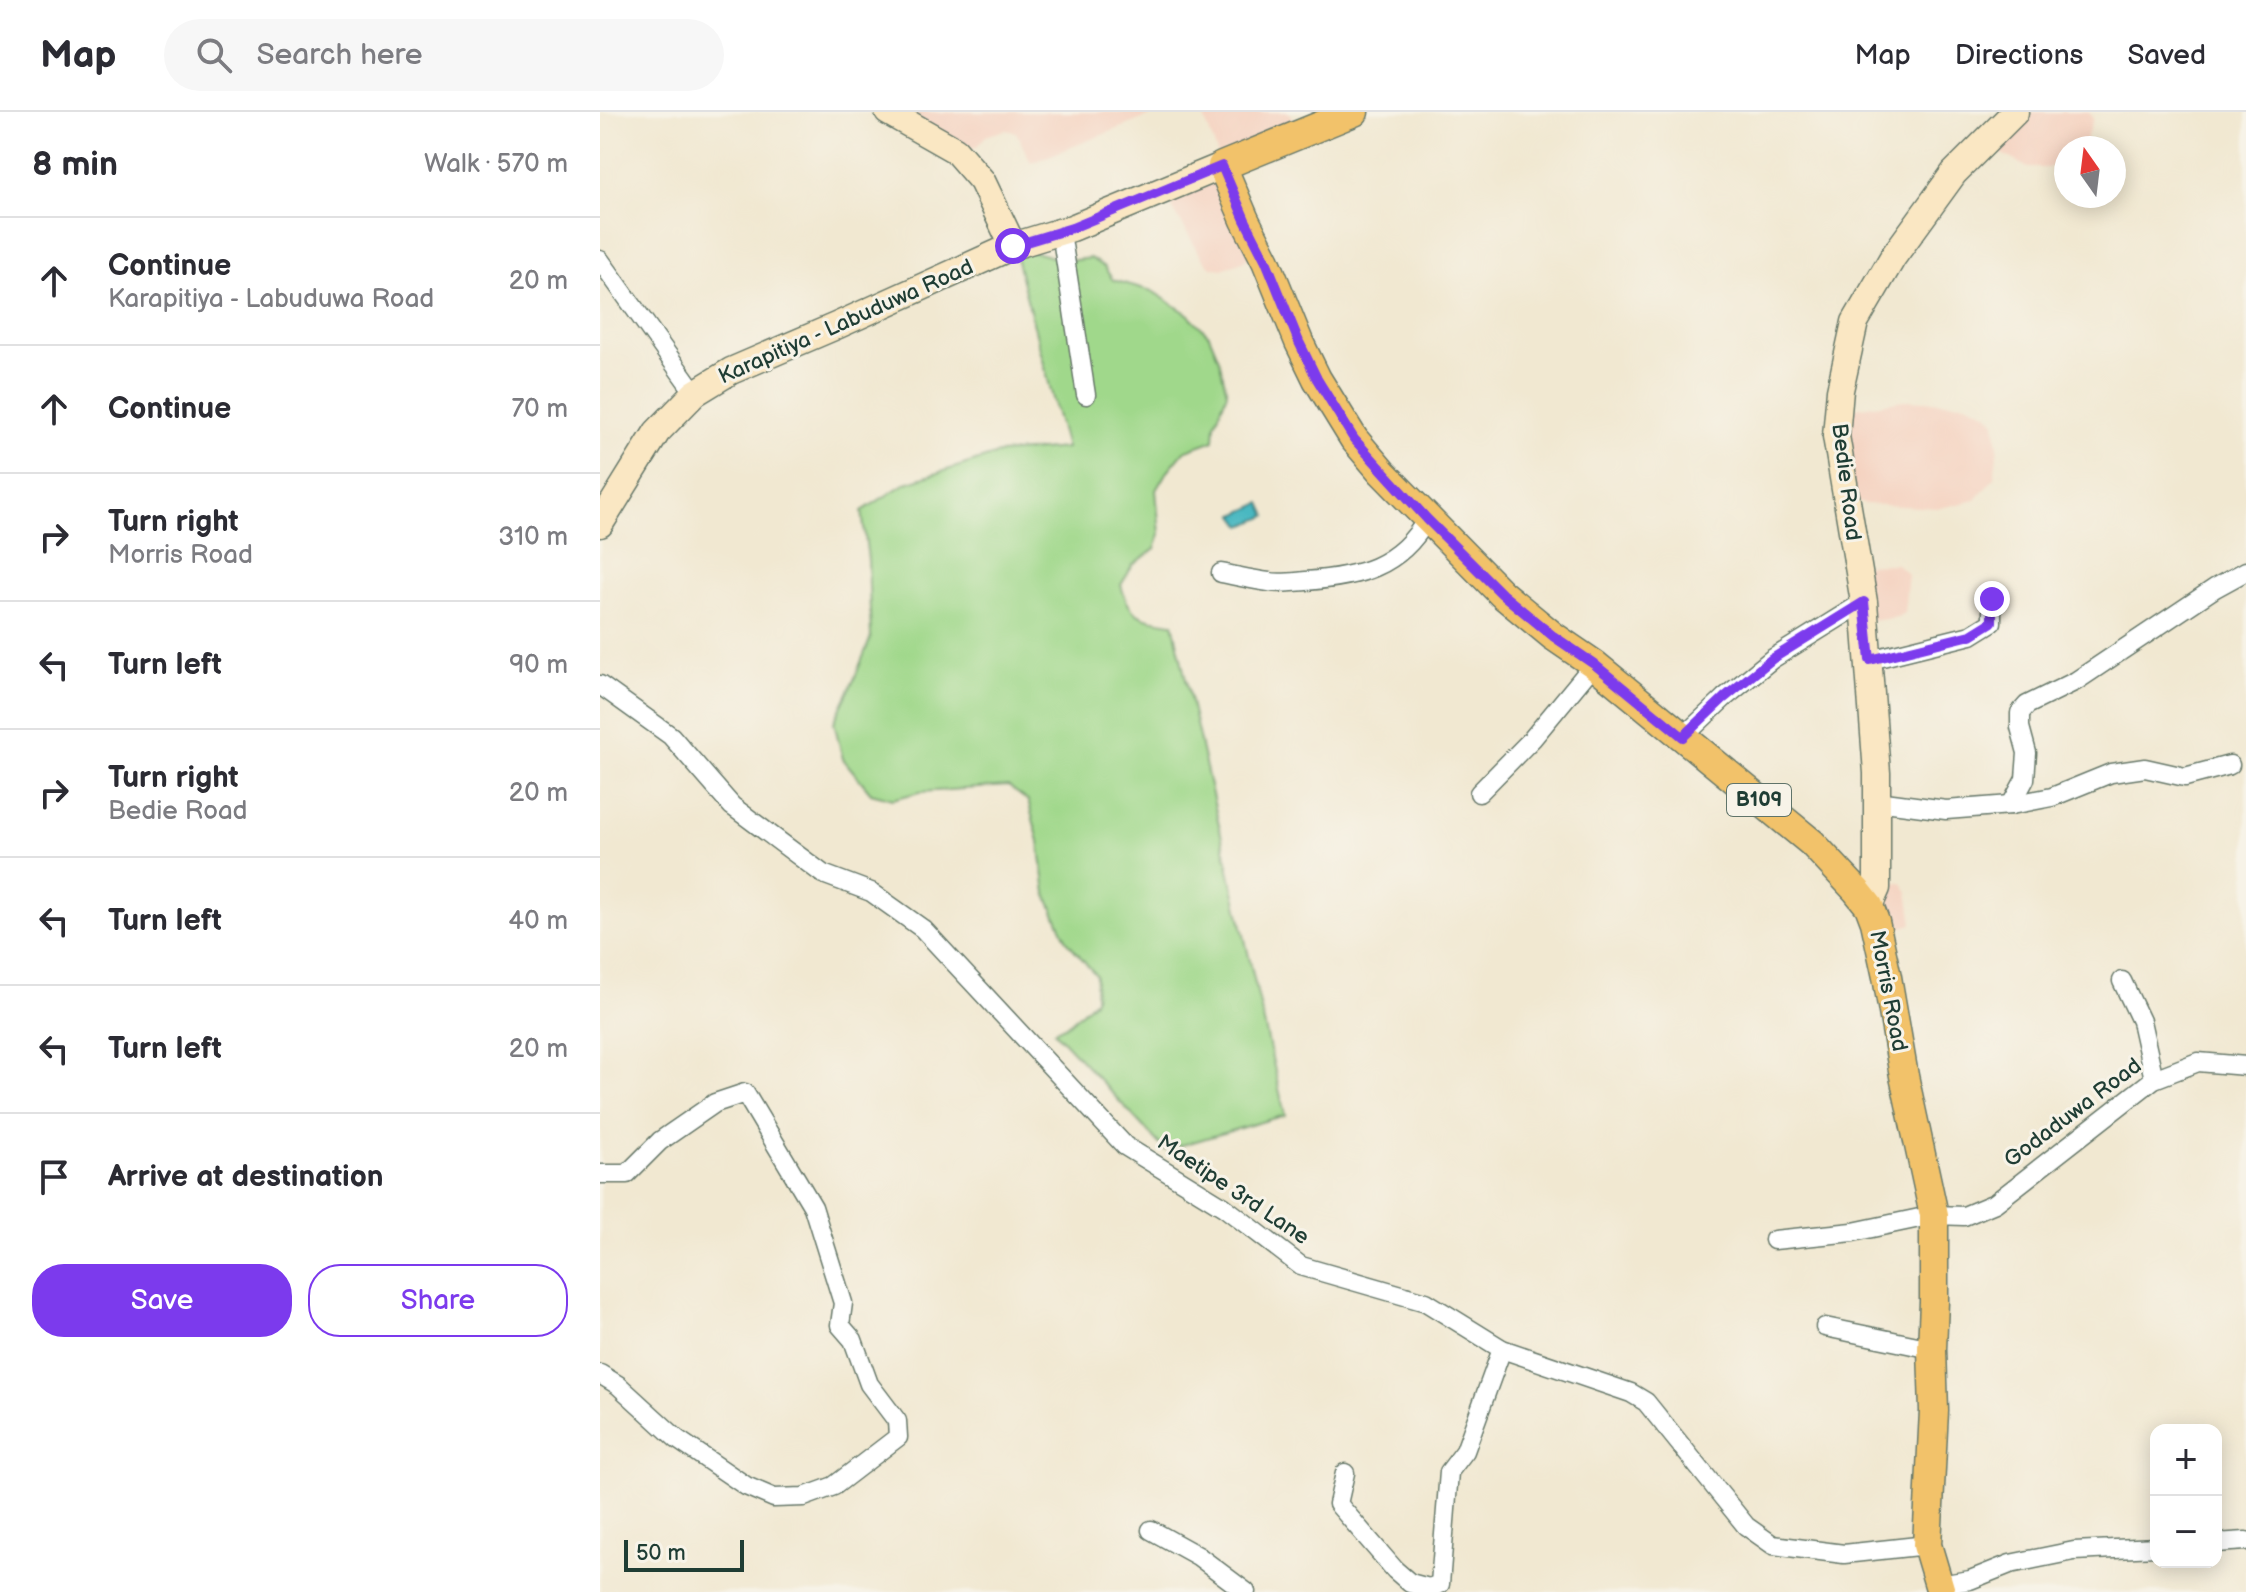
<!DOCTYPE html>
<meta charset="utf-8">
<style>
:root{--surface:#fff;--page:#f7f7f7;--text:#2b2b33;--muted:#7c7c81;--line:#e1e1e2;--accent:#7c3aed}
body{margin:0;font-family:"Balsamiq Sans",sans-serif;background:var(--page);color:var(--text)}
.controls{position:absolute;right:24px;bottom:24px;display:grid;overflow:hidden;border-radius:16px;box-shadow:0 4px 20px #0003}
.controls button{width:72px;height:72px;display:grid;place-items:center;padding:0;border:0;border-bottom:2px solid var(--line);background:var(--surface);color:var(--text);font:40px sans-serif}
.compass{position:absolute;left:1454px;top:24px;width:72px;height:72px;border-radius:50%;background:var(--surface);box-shadow:0 4px 20px #0003;rotate:346deg}
.scale{position:absolute;left:24px;bottom:20px;width:120px;box-sizing:border-box;padding-left:8px;border:4px solid #1f3d34;border-top:0;font-size:22px;line-height:28px;white-space:nowrap;color:#1f3d34;-webkit-text-stroke:6px #f7f3e8;paint-order:stroke}
.stop{position:absolute;width:24px;height:24px;margin:-18px;border:6px solid #7c3aed;border-radius:50%;background:#fff}
.stop.end{background:#7c3aed;border-color:#fff;box-shadow:0 2px 8px #0008}
.list{margin:0;padding:0;list-style:none}
h2{display:flex;justify-content:space-between;align-items:center;height:104px;margin:0;padding:0 32px;font-size:34px}
h2 small{font-size:26px;font-weight:400;color:var(--muted)}
.list li{display:grid;grid-template-columns:52px 1fr auto;gap:24px;align-items:center;box-sizing:border-box;height:128px;padding:0 32px;border-top:2px solid var(--line)}
.list b{display:block;font-size:30px;white-space:nowrap}
.list p{margin:0;font-size:26px;white-space:nowrap;color:var(--muted)}
.list em{font-size:26px;font-style:normal;color:var(--muted)}
.actions{display:flex;gap:16px;padding:24px 32px}
.actions a{flex:1;padding:18px 0;border:2px solid var(--accent);border-radius:32px;text-align:center;font-size:28px;color:var(--accent)}
.actions .main{background:var(--accent);color:#fff}
.icon{flex:none;width:44px;height:44px;fill:none;stroke:currentColor;stroke-width:2;stroke-linecap:round;stroke-linejoin:round}
.map{position:relative;flex:none;width:1646px;height:1480px;overflow:hidden}
header{display:flex;align-items:center;gap:48px;box-sizing:border-box;height:112px;padding:0 40px;background:var(--surface);border-bottom:2px solid var(--line)}
header strong{font-size:38px}
nav{display:flex;gap:44px;margin-inline-start:auto;font-size:28px}
.search{width:560px;height:72px;background:var(--page);display:flex;align-items:center;gap:20px;box-sizing:border-box;padding:0 28px;border-radius:44px;color:var(--muted);font-size:30px}
main{display:flex}
aside{flex:1;background:var(--surface)}
.map>svg:first-child{display:block}
.built{fill:#f5d3c1}
.green{fill:#a0d88b;stroke:#608a60;stroke-width:2}
.water{fill:#49b8c1;stroke:#347a7a;stroke-width:2}
.lines{fill:none;stroke-linecap:round;stroke-linejoin:round}
.street-casing{stroke:#68796b;stroke-width:21}
.secondary-casing{stroke:#68796b;stroke-width:29}
.primary-casing{stroke:#68796b;stroke-width:31}
.street{stroke:#fff;stroke-width:18}
.secondary{stroke:#fae7c3;stroke-width:26}
.primary{stroke:#f2c26a;stroke-width:28}
.route{stroke:#7c3aed;stroke-width:10}
.labels{text-anchor:middle;dominant-baseline:central;stroke-width:6;stroke-linejoin:round;paint-order:stroke}
.shield{fill:#f7f3e8;stroke:#60746a;stroke-width:2}
.shield-label{font-size:20px;font-weight:bold;fill:#1f3d34}
.street-label{font-size:22px;fill:#1f3d34;stroke:#f7f3e8}
</style>
<header>
<strong>Map</strong>
<div class="search"><svg class="icon" aria-label="search" viewBox="0 0 24 24"><circle cx="10" cy="10" r="6"/><path d="M15 15l6 6"/></svg>Search here</div>
<nav><a>Map</a><a>Directions</a><a>Saved</a></nav>
</header>
<main>
<aside>
<h2>8 min<small>Walk · 570 m</small></h2>
<ul class="list">
<li><svg class="icon" aria-label="ahead" viewBox="0 0 24 24"><path d="M12 20V5M6 11l6-6 6 6"/></svg><div><b>Continue</b><p>Karapitiya - Labuduwa Road</p></div><em>20 m</em></li>
<li><svg class="icon" aria-label="ahead" viewBox="0 0 24 24"><path d="M12 20V5M6 11l6-6 6 6"/></svg><div><b>Continue</b></div><em>70 m</em></li>
<li><svg class="icon" aria-label="right" viewBox="0 0 24 24"><path d="M7 20v-9h11M14 6l5 5-5 5"/></svg><div><b>Turn right</b><p>Morris Road</p></div><em>310 m</em></li>
<li><svg class="icon" aria-label="left" viewBox="0 0 24 24"><path d="M17 20v-9H6M10 6l-5 5 5 5"/></svg><div><b>Turn left</b></div><em>90 m</em></li>
<li><svg class="icon" aria-label="right" viewBox="0 0 24 24"><path d="M7 20v-9h11M14 6l5 5-5 5"/></svg><div><b>Turn right</b><p>Bedie Road</p></div><em>20 m</em></li>
<li><svg class="icon" aria-label="left" viewBox="0 0 24 24"><path d="M17 20v-9H6M10 6l-5 5 5 5"/></svg><div><b>Turn left</b></div><em>40 m</em></li>
<li><svg class="icon" aria-label="left" viewBox="0 0 24 24"><path d="M17 20v-9H6M10 6l-5 5 5 5"/></svg><div><b>Turn left</b></div><em>20 m</em></li>
<li><svg class="icon" aria-label="arrive" viewBox="0 0 24 24"><path d="M6 21V4h12l-3 4 3 4H6"/></svg><div><b>Arrive at destination</b></div></li>
</ul>
<div class="actions"><a class="main">Save</a><a>Share</a></div>
</aside>
<div class="map">
<svg width="1646" height="1480" viewBox="0 0 1646 1480">
<rect width="100%" height="100%" fill="#f7f3e8"/>
<filter id="ink" filterUnits="userSpaceOnUse"><feTurbulence type="fractalNoise" baseFrequency=".0125" numOctaves="2"/><feDisplacementMap in="SourceGraphic" scale="16" xChannelSelector="R" yChannelSelector="G"/><feConvolveMatrix kernelMatrix="1 2 1 2 8 2 1 2 1" color-interpolation-filters="sRGB"/></filter>
<filter id="wash" filterUnits="userSpaceOnUse"><feTurbulence type="fractalNoise" baseFrequency=".006" numOctaves="4" result="noise"/><feDisplacementMap in="SourceGraphic" scale="32" xChannelSelector="R" yChannelSelector="G"/><feGaussianBlur stdDeviation="1.8" result="paint"/><feColorMatrix in="noise" values="0 0 0 0 0 0 0 0 0 0 0 0 0 0 0 0 0 1.4 0 .05"/><feComposite in="paint" operator="in"/></filter>
<g filter="url(#wash)">
<rect width="100%" height="100%" fill="#f1e8d1"/>
<g class="built">
<path d="M 289,0 L 560,0 L 431,51 L 416,20 L 405,18 L 386,24 L 376,35 L 355,38 Z"/>
<path d="M 596,0 L 689,0 L 700,22 L 623,54 L 654,141 L 647,147 L 622,157 L 611,155 L 602,146 L 562,78 L 622,54 L 604,5 Z"/>
<path d="M 1415,0 L 1489,0 L 1493,7 L 1485,30 L 1478,36 L 1466,36 L 1466,46 L 1448,56 L 1428,56 L 1384,32 Z"/>
<path d="M 1304,288 L 1366,291 L 1386,300 L 1395,310 L 1398,334 L 1394,366 L 1376,388 L 1340,396 L 1265,392 L 1246,387 L 1237,299 Z"/>
<path d="M 1296,452 L 1308,462 L 1304,501 L 1297,505 L 1279,508 L 1266,507 L 1258,453 Z"/>
<path d="M 1301,770 L 1308,780 L 1313,812 L 1296,817 L 1279,827 L 1277,772 Z"/>
</g>
<path class="green" d="M 413,134 L 467,149 L 490,146 L 504,155 L 513,168 L 552,179 L 588,202 L 609,223 L 619,247 L 627,281 L 615,312 L 614,328 L 584,339 L 566,361 L 556,378 L 560,422 L 555,437 L 533,453 L 521,473 C 530,507 542,506 573,511 L 685,1003 L 565,1038 L 454,919 L 470,911 L 495,888 L 496,863 L 467,829 L 446,781 L 439,729 L 428,689 L 408,674 L 320,680 L 293,687 L 271,681 L 243,647 L 234,610 L 253,570 L 271,525 L 268,448 L 262,399 L 306,371 L 401,341 L 466,336 Z"/>
<path class="water" d="M 661,391 L 667,404 L 643,414 L 635,403 Z"/>
</g>
<g filter="url(#ink)">
<g class="lines">
<g class="street-casing">
<g id="street">
<path d="M 461,120 L 486,283"/>
<path d="M 0,148 L 95,281"/>
<path d="M 621,461 C 637,464 653,468 669,470 C 681,472 694,470 706,469 C 758,465 799,456 827,407"/>
<path d="M 1270,548 L 1371,523 L 1392,510 L 1392,487"/>
<path d="M 0,573 L 71,624 L 132,694 L 223,762 L 271,780 L 323,817 L 525,1034 L 624,1095 L 701,1154 L 826,1190 L 902,1237 L 1031,1281 L 1046,1290 L 1146,1414 L 1173,1433 L 1244,1442 L 1327,1433"/>
<path d="M 1083,625 L 1124,586 L 1172,547 L 1264,490"/>
<path d="M 879,681 L 932,627 L 994,552"/>
<path d="M 1277,689 L 1346,698 L 1411,693 L 1452,685 L 1511,661 L 1545,656 L 1585,665 L 1630,653"/>
<path d="M 1411,693 L 1425,667 L 1427,641 L 1420,615 L 1420,601 L 1427,593 L 1476,569 L 1615,476 L 1646,459"/>
<path d="M 1522,869 L 1541,909 L 1554,967"/>
<path d="M 0,1062 L 27,1062 L 60,1029 L 115,991 L 145,981 L 213,1095 L 243,1191 L 240,1213 L 253,1228 L 269,1272 L 297,1309 L 298,1325 L 234,1374 L 204,1385 L 174,1386 L 146,1374 L 77,1327 L 18,1273 L 0,1262"/>
<path d="M 1174,1128 L 1253,1120 L 1334,1103 L 1364,1104 L 1395,1091 L 1554,967 L 1598,950 L 1646,954"/>
<path d="M 1225,1215 L 1332,1237"/>
<path d="M 745,1361 L 738,1392 L 795,1458 L 810,1471 L 829,1476 L 840,1472 L 849,1360 L 865,1339 L 902,1237"/>
<path d="M 551,1418 L 598,1444 L 646,1480"/>
<path d="M 1616,1431 L 1646,1429"/>
<path d="M 1339,1473 L 1370,1468 L 1410,1452 L 1474,1439 L 1556,1435"/>
</g>
</g>
<g class="secondary-casing">
<g id="secondary">
<path d="M 288,0 L 355,38 L 382,69 L 413,134"/>
<path d="M 0,412 L 57,320 L 95,281 L 131,259 L 236,214 L 413,134 L 472,116 L 622,54"/>
<path d="M 1269,794 L 1277,776 L 1277,661 L 1264,490 L 1236,324 L 1240,278 L 1255,210 L 1293,145 L 1354,61 L 1415,0"/>
</g>
</g>
<g class="primary-casing">
<path id="primary" d="M 754,0 L 622,54 L 645,108 L 666,149 L 699,230 L 717,267 L 754,327 L 782,360 L 902,482 L 953,524 L 994,552 L 1212,731 L 1257,779 L 1269,794 L 1275,810 L 1287,865 L 1304,964 L 1334,1103 L 1334,1190 L 1332,1237 L 1334,1299 L 1327,1433 L 1341,1480"/>
</g>
<use href="#street" class="street"/>
<use href="#secondary" class="secondary"/>
<use href="#primary" class="primary"/>
</g>
</g>
<g class="lines" filter="url(#ink)">
<path class="route" d="M 413,134 L 472,116 L 622,54 L 645,108 L 666,149 L 699,230 L 717,267 L 754,327 L 827,407 L 902,482 L 953,524 L 994,552 L 1083,625 L 1124,586 L 1172,547 L 1264,490 L 1270,548 L 1371,523 L 1392,510 L 1392,487"/>
</g>
<g class="labels">
<rect class="shield" x="1127" y="672" width="64" height="32" rx="6"/>
<g class="shield-label">
<text x="1159" y="688">B109</text>
</g>
<g class="street-label">
<text transform="translate(246 210) rotate(-24)">Karapitiya - Labuduwa Road</text>
<text transform="translate(1246 370) rotate(83)">Bedie Road</text>
<text transform="translate(1288 879) rotate(79)">Morris Road</text>
<text transform="translate(1473 1001) rotate(-37)">Godaduwa Road</text>
<text transform="translate(633 1078) rotate(34)">Maetipe 3rd Lane</text>
</g>
</g>
</svg>
<div class="controls">
<button>+</button>
<button>−</button>
</div>
<svg class="compass" viewBox="-18 -18 36 36"><path d="M0-13l5 13h-10z" fill="#e53935"/><path d="M0 13l5-13h-10z" fill="#7c7c81"/></svg>
<div class="scale">50 m</div>
<div class="stop" style="left:413px;top:134px"></div>
<div class="stop end" style="left:1392px;top:487px"></div>
</div>
</main>
